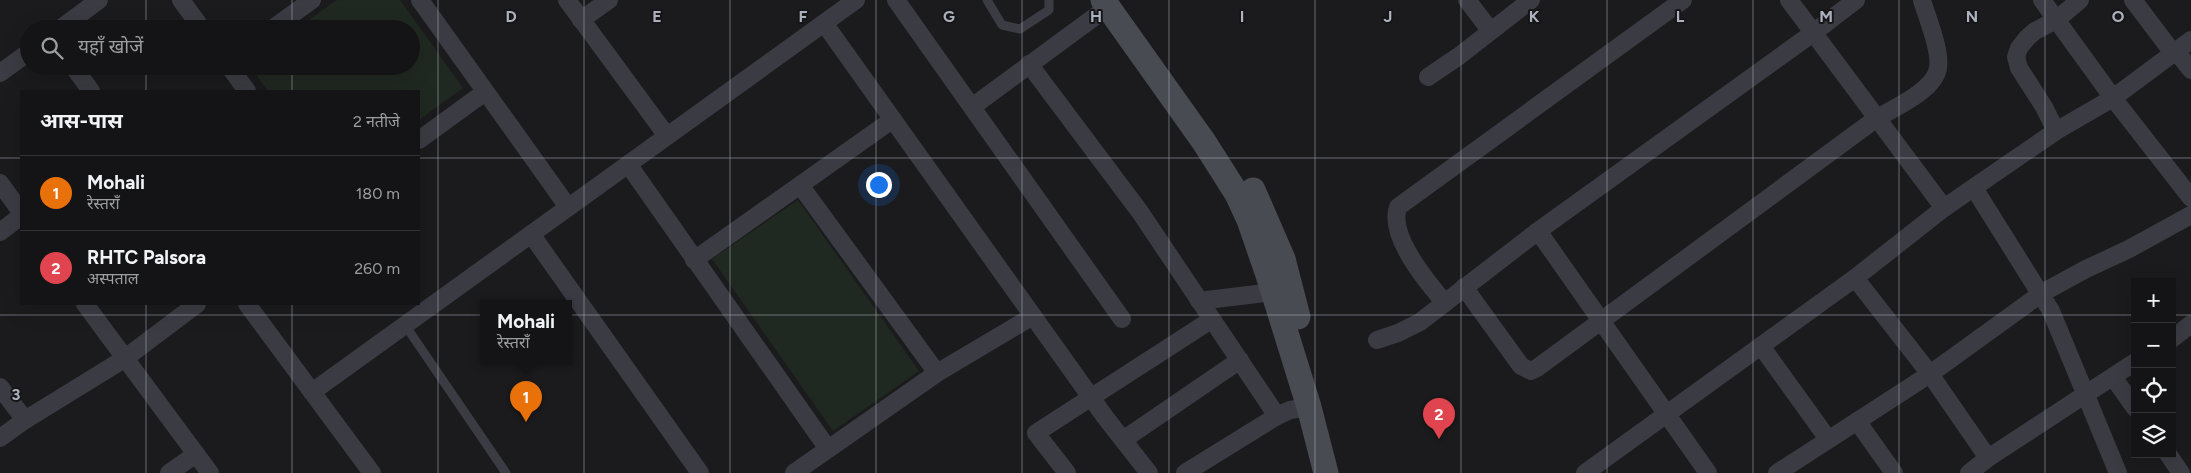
<!DOCTYPE html>
<html lang="hi">
<meta charset="utf-8">
<style>
:root{--surface:#141416;--page:#212123;--text:#f1f3f6;--muted:#9d9ea1;--line:#333335;--accent:#b45309}
body{margin:0;font-family:Figtree,"Noto Sans Devanagari",sans-serif;background:var(--page);color:var(--text)}
.controls{position:absolute;right:15px;bottom:15px;display:grid;overflow:hidden;border-radius:0px;box-shadow:0 5px 20px #0002}
.controls button{width:45px;height:45px;display:grid;place-items:center;padding:0;border:0;border-bottom:1px solid var(--line);background:var(--surface);color:var(--text);font:25px sans-serif}
.you{position:absolute;left:878px;top:184px;width:18px;height:18px;margin:-12px;border:4px solid #fff;border-radius:50%;background:#1a73e8;box-shadow:0 0 0 8px #1a73e833}
.badge{display:grid;place-items:center;width:32px;height:32px;border-radius:50%;background:var(--accent);color:#fff;font-size:16px;font-weight:700}
.pin{position:absolute;translate:-50% -41px;filter:drop-shadow(0 1px 2px #0008)}
.pin::after{content:'';position:absolute;top:26px;width:18px;height:15px;background:inherit;clip-path:polygon(0 0,100% 0,50% 100%)}
.popup{position:absolute;left:480px;top:300px;width:92px;height:65px;box-sizing:border-box;display:grid;place-content:center;border-radius:0px;background:var(--surface);filter:drop-shadow(0 1px 4px #0005);font-size:16px;white-space:nowrap;color:var(--muted)}
.popup b{font-size:19px;color:var(--text)}
.popup::after{content:'';position:absolute;left:50%;top:100%;margin-left:-10px;border:10px solid transparent;border-top-color:var(--surface)}
.list{margin:0;padding:0;list-style:none}
h2{display:flex;justify-content:space-between;align-items:center;height:65px;margin:0;padding:0 20px;font-size:21px}
h2 small{font-size:16px;font-weight:400;color:var(--muted)}
.list li{display:grid;grid-template-columns:32px 1fr auto;gap:15px;align-items:center;box-sizing:border-box;height:75px;padding:0 20px;border-top:1px solid var(--line)}
.list b{display:block;font-size:19px;white-space:nowrap}
.list p{margin:0;font-size:16px;white-space:nowrap;color:var(--muted)}
.list em{font-size:16px;font-style:normal;color:var(--muted)}
.icon{flex:none;width:28px;height:28px;fill:none;stroke:currentColor;stroke-width:2;stroke-linecap:round;stroke-linejoin:round}
.map{position:relative;flex:none;width:2191px;height:473px;overflow:hidden}
.search{position:absolute;background:var(--surface);box-shadow:0 5px 20px #0002;left:20px;top:20px;width:400px;height:55px;display:flex;align-items:center;gap:12px;box-sizing:border-box;padding:0 18px;border-radius:28px;color:var(--muted);font-size:19px}
.panel{position:absolute;background:var(--surface);box-shadow:0 5px 20px #0002;left:20px;top:90px;width:400px;height:215px;border-radius:0px}
.map>svg:first-child{display:block}
.green{fill:#202921}
.lines{fill:none;stroke-linecap:round;stroke-linejoin:round}
.lane{stroke:#3b3c43;stroke-width:9}
.street{stroke:#3b3c43;stroke-width:18}
.secondary{stroke:#494b53;stroke-width:25}
.grid{fill:none;stroke:#acb1be;stroke-width:1;stroke-opacity:0.55}
.grid-label{font-size:16px;text-anchor:middle;font-weight:bold;fill:#acb1be;stroke:#161518;stroke-width:4;stroke-linejoin:round;paint-order:stroke}
</style>
<div class="map">
<svg width="2191" height="473" viewBox="0 0 2191 473">
<rect width="100%" height="100%" fill="#1b1b1d"/>
<g class="green">
<path d="M 337,0 L 400,0 L 463,88 L 419,120 L 419,91 L 268,91 L 250,66 L 411,66 L 411,29 L 296,29 Z"/>
<path d="M 798,200 L 919,371 L 833,431 L 712,259 Z"/>
</g>
<g class="lines">
<g class="lane">
<path d="M 987,0 L 1002,25 L 1020,29 L 1049,10 L 1049,0"/>
<path d="M 405,325 L 506,473"/>
</g>
<g class="street">
<path d="M 181,0 L 202,29"/>
<path d="M 420,0 L 568,207"/>
<path d="M 567,0 L 667,136"/>
<path d="M 896,0 L 1122,319"/>
<path d="M 1467,0 L 1490,30"/>
<path d="M 1789,0 L 1944,208"/>
<path d="M 2042,0 L 2113,98 L 2191,198"/>
<path d="M 2133,0 L 2173,53"/>
<path d="M 581,20 L 609,0"/>
<path d="M 824,23 L 1105,417 L 1149,473"/>
<path d="M 60,29 L 99,0"/>
<path d="M 272,29 L 312,0"/>
<path d="M 2176,51 L 2191,70"/>
<path d="M 1029,64 L 1140,212 L 1277,416"/>
<path d="M 73,66 L 91,91"/>
<path d="M 229,66 L 247,91"/>
<path d="M 0,73 L 29,52"/>
<path d="M 1428,77 L 1459,56 L 1531,0"/>
<path d="M 972,107 L 1108,7"/>
<path d="M 2056,131 L 2044,107 L 2019,68 L 2016,57 L 2019,48 L 2027,38 L 2035,31 L 2056,20 L 2080,0"/>
<path d="M 419,140 L 485,92"/>
<path d="M 628,164 L 828,449"/>
<path d="M 0,183 L 21,212"/>
<path d="M 800,185 L 937,373"/>
<path d="M 1974,188 L 2051,311 L 2118,473"/>
<path d="M 1538,231 L 1708,473"/>
<path d="M 0,232 L 21,216"/>
<path d="M 531,234 L 700,473"/>
<path d="M 694,260 L 892,120"/>
<path d="M 1855,278 L 1930,374 L 1988,458"/>
<path d="M 1464,287 L 1521,366 L 1531,371 L 1537,368 L 1877,118 C 1894,108 1935,90 1938,68 C 1941,50 1927,18 1922,0"/>
<path d="M 1199,301 L 1273,292"/>
<path d="M 1445,303 C 1427,282 1388,236 1398,207 L 1683,0"/>
<path d="M 85,304 L 210,473"/>
<path d="M 247,304 L 372,473"/>
<path d="M 2172,339 L 2191,324"/>
<path d="M 1377,340 L 1398,333 L 1420,322 L 1538,231 L 1813,33 L 1856,0"/>
<path d="M 1761,346 L 1828,439"/>
<path d="M 2113,377 L 2135,408"/>
<path d="M 0,387 L 25,420"/>
<path d="M 312,392 L 856,0"/>
<path d="M 1857,421 L 1894,473"/>
<path d="M 0,438 L 25,420 L 124,359 L 197,304"/>
<path d="M 1123,440 L 1240,360"/>
<path d="M 2168,454 L 2181,473"/>
<path d="M 169,473 L 196,454"/>
<path d="M 794,473 L 937,373 L 1033,316"/>
<path d="M 1067,473 L 1036,433 L 1211,320"/>
<path d="M 1185,473 L 1277,416 L 1290,410 L 1309,407"/>
<path d="M 1585,473 L 1855,278 L 1944,208 L 2056,131 L 2113,98 L 2191,40"/>
<path d="M 1777,473 L 1930,374 L 2042,293 L 2086,269 L 2129,249 L 2191,215"/>
<path d="M 1969,473 L 1988,458 L 2135,362"/>
</g>
<g class="secondary">
<path d="M 1103,0 L 1204,142 L 1237,194 L 1249,220 L 1268,275 L 1309,407 L 1326,473"/>
<path d="M 1253,190 L 1283,259 L 1298,317"/>
</g>
</g>
<path class="grid" d="M 146,0 L 146,29M 292,0 L 292,29M 438,0 L 438,473M 584,0 L 584,473M 730,0 L 730,473M 876,0 L 876,473M 1022,0 L 1022,473M 1169,0 L 1169,473M 1315,0 L 1315,473M 1461,0 L 1461,473M 1607,0 L 1607,473M 1753,0 L 1753,473M 1899,0 L 1899,473M 2045,0 L 2045,473M 146,66 L 146,91M 292,66 L 292,91M 0,158 L 21,158M 419,158 L 2191,158M 146,304 L 146,473M 292,304 L 292,473M 0,315 L 2135,315M 2172,315 L 2191,315"/>
<g class="grid-label">
<text x="511" y="22">D</text>
<text x="657" y="22">E</text>
<text x="803" y="22">F</text>
<text x="949" y="22">G</text>
<text x="1096" y="22">H</text>
<text x="1242" y="22">I</text>
<text x="1388" y="22">J</text>
<text x="1534" y="22">K</text>
<text x="1680" y="22">L</text>
<text x="1826" y="22">M</text>
<text x="1972" y="22">N</text>
<text x="2118" y="22">O</text>
<text x="16" y="400">3</text>
</g>
</svg>
<div class="controls">
<button>+</button>
<button>−</button>
<button><svg class="icon" aria-label="locate" viewBox="0 0 24 24"><circle cx="12" cy="12" r="6"/><path d="M12 2v4M12 18v4M2 12h4M18 12h4"/></svg></button>
<button><svg class="icon" aria-label="layers" viewBox="0 0 24 24"><path d="M12 4l9 5-9 5-9-5zM3 14l9 5 9-5"/></svg></button>
</div>
<div class="you"></div>
<div class="pin badge" style="left:526px;top:422px;background:#e8710a">1</div>
<div class="popup"><b>Mohali</b>रेस्तराँ</div>
<div class="pin badge" style="left:1439px;top:439px;background:#e0444e">2</div>
<div class="search"><svg class="icon" aria-label="search" viewBox="0 0 24 24"><circle cx="10" cy="10" r="6"/><path d="M15 15l6 6"/></svg>यहाँ खोजें</div>
<section class="panel">
<h2>आस-पास<small>2 नतीजे</small></h2>
<ul class="list">
<li><span class="badge" style="background:#e8710a">1</span><div><b>Mohali</b><p>रेस्तराँ</p></div><em>180 m</em></li>
<li><span class="badge" style="background:#e0444e">2</span><div><b>RHTC Palsora</b><p>अस्पताल</p></div><em>260 m</em></li>
</ul>
</section>
</div>
